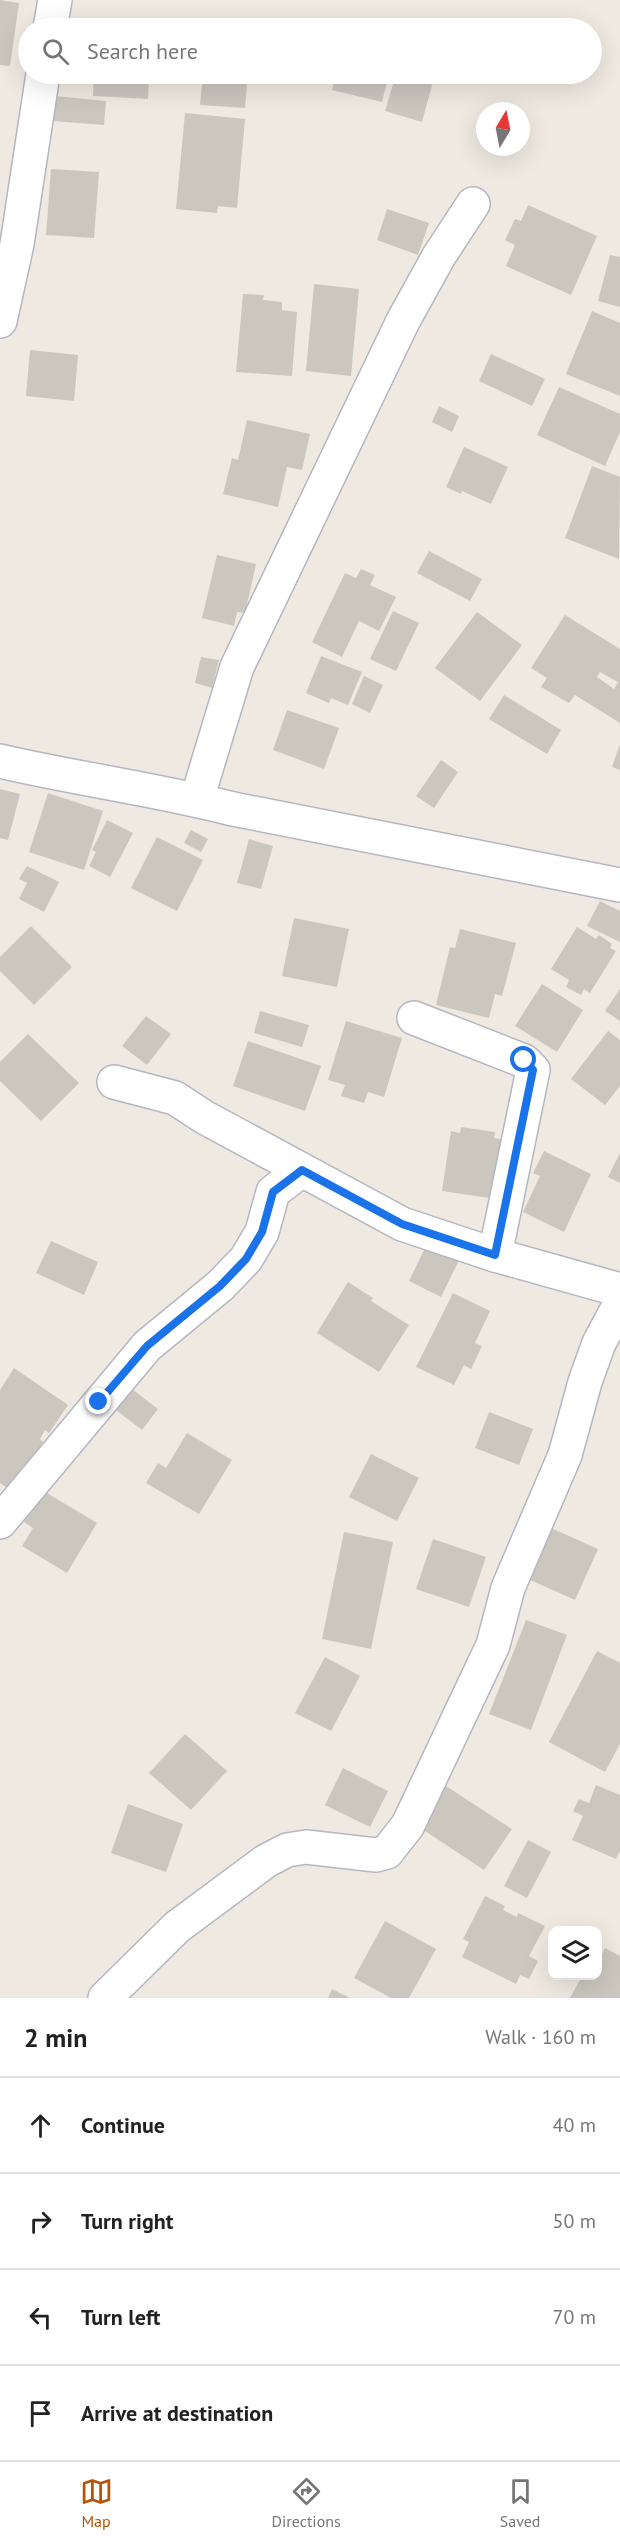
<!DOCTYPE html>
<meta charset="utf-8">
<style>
:root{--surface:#fff;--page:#f2f2f2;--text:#222;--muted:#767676;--line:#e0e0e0;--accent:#b45309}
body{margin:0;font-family:"PT Sans",sans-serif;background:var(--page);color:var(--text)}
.controls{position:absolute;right:18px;bottom:18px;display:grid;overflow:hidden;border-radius:12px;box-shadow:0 6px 24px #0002}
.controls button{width:54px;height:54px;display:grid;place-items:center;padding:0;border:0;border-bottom:2px solid var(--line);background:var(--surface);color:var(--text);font:30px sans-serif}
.compass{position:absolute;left:476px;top:102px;width:54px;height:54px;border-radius:50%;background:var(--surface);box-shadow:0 6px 24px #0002;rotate:10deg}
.stop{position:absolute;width:18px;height:18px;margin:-14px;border:4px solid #1a73e8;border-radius:50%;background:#fff}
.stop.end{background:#1a73e8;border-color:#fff;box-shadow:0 2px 6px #0008}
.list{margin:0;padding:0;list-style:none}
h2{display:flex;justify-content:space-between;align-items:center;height:78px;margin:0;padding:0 24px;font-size:26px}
h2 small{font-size:20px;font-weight:400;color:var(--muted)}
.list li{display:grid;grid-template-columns:39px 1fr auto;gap:18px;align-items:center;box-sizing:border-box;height:96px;padding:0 24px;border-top:2px solid var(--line)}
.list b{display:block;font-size:22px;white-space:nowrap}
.list em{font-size:20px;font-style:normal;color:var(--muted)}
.icon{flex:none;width:33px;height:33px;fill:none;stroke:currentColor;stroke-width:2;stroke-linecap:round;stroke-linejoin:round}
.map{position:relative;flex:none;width:620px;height:1998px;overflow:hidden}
.search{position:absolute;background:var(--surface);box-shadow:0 6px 24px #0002;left:18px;right:18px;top:18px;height:66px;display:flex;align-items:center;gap:15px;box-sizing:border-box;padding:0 21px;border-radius:33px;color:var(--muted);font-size:22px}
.sheet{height:462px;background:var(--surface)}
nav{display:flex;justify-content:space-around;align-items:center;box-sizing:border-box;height:84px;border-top:2px solid var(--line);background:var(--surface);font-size:16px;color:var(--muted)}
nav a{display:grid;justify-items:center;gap:3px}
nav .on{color:var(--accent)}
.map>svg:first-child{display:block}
.building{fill:#cbc7bf;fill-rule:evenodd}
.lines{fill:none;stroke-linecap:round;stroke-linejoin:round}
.minor-casing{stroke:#b4b7c1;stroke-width:36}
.minor{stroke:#fff;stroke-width:33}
.route{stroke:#1a73e8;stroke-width:8}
</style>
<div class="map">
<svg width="620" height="1998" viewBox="0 0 620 1998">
<rect width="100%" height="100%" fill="#efe9e1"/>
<g class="building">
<path d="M 0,0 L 19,3 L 10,66 L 0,65 Z"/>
<path d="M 94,74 L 149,74 L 148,99 L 93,96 Z"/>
<path d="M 203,74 L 248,74 L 245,108 L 200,105 Z"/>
<path d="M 336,74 L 389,74 L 382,102 L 332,90 Z"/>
<path d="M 396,74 L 435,74 L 422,122 L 385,111 Z"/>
<path d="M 55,96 L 106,101 L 104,125 L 53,121 Z"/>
<path d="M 185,113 L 245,119 L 237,208 L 218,206 L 217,213 L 176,209 Z"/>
<path d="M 51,169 L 99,172 L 94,238 L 46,235 Z"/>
<path d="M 528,205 L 597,236 L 571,295 L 506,266 L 515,245 L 505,240 L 515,219 L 521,221 Z"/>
<path d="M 387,209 L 429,223 L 418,255 L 377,240 Z"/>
<path d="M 610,255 L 620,257 L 620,307 L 598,301 Z"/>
<path d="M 314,284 L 359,289 L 351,376 L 306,371 Z"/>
<path d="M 243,294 L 264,295 L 263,300 L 282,302 L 282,310 L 297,312 L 292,376 L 236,372 Z"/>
<path d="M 592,311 L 620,323 L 620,396 L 566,374 Z"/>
<path d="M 30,350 L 78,355 L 74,401 L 26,396 Z"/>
<path d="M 491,354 L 545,379 L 532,406 L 479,381 Z"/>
<path d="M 559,387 L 620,414 L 620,432 L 605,466 L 537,435 Z"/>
<path d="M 439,406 L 459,416 L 452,432 L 432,422 Z"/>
<path d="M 247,420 L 310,434 L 302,470 L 287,467 L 278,507 L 223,494 L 232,458 L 238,460 Z"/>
<path d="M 464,447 L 508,467 L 491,504 L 462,491 L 461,494 L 446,487 Z"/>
<path d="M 592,466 L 620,477 L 619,559 L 565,538 Z"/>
<path d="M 429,551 L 482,579 L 470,601 L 417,573 Z"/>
<path d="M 217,555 L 256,564 L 245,613 L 237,612 L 234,626 L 202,618 Z"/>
<path d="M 361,569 L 375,575 L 370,585 L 396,597 L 379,631 L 359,621 L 342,657 L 312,642 L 345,573 L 356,578 Z"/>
<path d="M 393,611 L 419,623 L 396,671 L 370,659 Z"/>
<path d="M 477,612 L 522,645 L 480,701 L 435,668 Z"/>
<path d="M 565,615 L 620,649 L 620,723 L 575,695 L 569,703 L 541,687 L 547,678 L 531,668 ZM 600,672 L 618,682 L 614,689 L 597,677 Z"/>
<path d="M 321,656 L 362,672 L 348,705 L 331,698 L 329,703 L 306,693 Z"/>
<path d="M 201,657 L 219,660 L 212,688 L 195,683 Z"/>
<path d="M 364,676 L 383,685 L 370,713 L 352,704 Z"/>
<path d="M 504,695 L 561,730 L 547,754 L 489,719 Z"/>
<path d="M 287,710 L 339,728 L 324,769 L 273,750 Z"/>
<path d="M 620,744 L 620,770 L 612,767 Z"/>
<path d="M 441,760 L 458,772 L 434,808 L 416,796 Z"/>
<path d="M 0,789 L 20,794 L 8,840 L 0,838 Z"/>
<path d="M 48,793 L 103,811 L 84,870 L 29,852 Z"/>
<path d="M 107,820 L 133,833 L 110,877 L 89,866 L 96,852 L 92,850 Z"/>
<path d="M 191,830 L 208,839 L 201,852 L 184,843 Z"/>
<path d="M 157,837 L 203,860 L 177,911 L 131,888 Z"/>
<path d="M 249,839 L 273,846 L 261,889 L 237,883 Z"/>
<path d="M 27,866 L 59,882 L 44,912 L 19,899 L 27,883 L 19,879 Z"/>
<path d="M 600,901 L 620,911 L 620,942 L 587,926 Z"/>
<path d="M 294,918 L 349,929 L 337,987 L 282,976 Z"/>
<path d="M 31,926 L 72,967 L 34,1005 L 0,971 L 0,957 Z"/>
<path d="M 577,927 L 596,939 L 599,935 L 612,944 L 610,948 L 616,951 L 590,993 L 584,989 L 581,995 L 566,987 L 569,980 L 551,969 Z"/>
<path d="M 460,929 L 516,943 L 502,996 L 495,994 L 489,1018 L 436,1005 L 450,947 L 455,948 Z"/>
<path d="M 542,984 L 583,1010 L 557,1052 L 515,1026 Z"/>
<path d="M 620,989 L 620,1021 L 605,1011 Z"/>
<path d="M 260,1011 L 309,1025 L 302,1047 L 254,1033 Z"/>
<path d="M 146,1016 L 171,1034 L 147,1065 L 122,1046 Z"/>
<path d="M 346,1021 L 402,1038 L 384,1097 L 368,1092 L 364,1103 L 341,1096 L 345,1085 L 328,1080 Z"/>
<path d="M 608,1031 L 620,1040 L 620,1086 L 605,1105 L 571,1079 Z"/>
<path d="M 28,1034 L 79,1083 L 41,1121 L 0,1081 L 0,1062 Z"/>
<path d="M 248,1041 L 321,1066 L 305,1111 L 233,1086 Z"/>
<path d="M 461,1127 L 495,1132 L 494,1138 L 505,1140 L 496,1199 L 442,1191 L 451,1131 L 460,1133 Z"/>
<path d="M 544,1151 L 591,1174 L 564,1232 L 523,1212 L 540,1176 L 533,1173 Z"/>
<path d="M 620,1153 L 620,1183 L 608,1177 Z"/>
<path d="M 51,1241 L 98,1262 L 84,1295 L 36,1273 Z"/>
<path d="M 428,1242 L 460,1258 L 441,1297 L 409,1281 Z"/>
<path d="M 348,1282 L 373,1298 L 371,1301 L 409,1325 L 379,1372 L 317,1333 Z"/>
<path d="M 453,1293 L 490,1311 L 475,1343 L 482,1346 L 471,1369 L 464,1365 L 454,1385 L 416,1367 Z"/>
<path d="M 14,1368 L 68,1405 L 49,1433 L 45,1430 L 40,1439 L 43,1442 L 10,1490 L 0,1483 L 0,1390 Z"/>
<path d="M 132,1389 L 158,1409 L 142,1430 L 116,1410 Z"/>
<path d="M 489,1412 L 533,1429 L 519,1465 L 475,1448 Z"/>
<path d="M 187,1433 L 232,1460 L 199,1514 L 146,1483 L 158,1463 L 166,1468 Z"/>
<path d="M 371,1454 L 419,1478 L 397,1521 L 349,1497 Z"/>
<path d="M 42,1490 L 97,1523 L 67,1573 L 22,1546 L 33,1528 L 24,1522 Z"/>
<path d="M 551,1528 L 598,1549 L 575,1600 L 519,1575 Z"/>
<path d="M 344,1532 L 393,1542 L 371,1649 L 322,1639 Z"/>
<path d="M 433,1539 L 486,1557 L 469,1607 L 416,1589 Z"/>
<path d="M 526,1620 L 567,1635 L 531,1730 L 489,1714 Z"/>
<path d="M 597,1651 L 620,1663 L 620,1744 L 605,1772 L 549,1742 Z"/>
<path d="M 325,1657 L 360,1676 L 331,1731 L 295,1713 Z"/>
<path d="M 185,1734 L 227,1771 L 191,1810 L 149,1773 Z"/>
<path d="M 343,1768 L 388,1791 L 370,1827 L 325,1805 Z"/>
<path d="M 596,1785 L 620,1795 L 620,1851 L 616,1859 L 572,1840 L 583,1816 L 573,1811 L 579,1799 L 589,1803 Z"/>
<path d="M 446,1786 L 512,1829 L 484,1870 L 419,1827 Z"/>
<path d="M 128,1804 L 183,1824 L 166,1872 L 111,1853 Z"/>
<path d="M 528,1840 L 551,1852 L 527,1898 L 504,1886 Z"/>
<path d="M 485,1896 L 505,1906 L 503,1910 L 517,1917 L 518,1913 L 545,1926 L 529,1956 L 538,1961 L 529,1979 L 520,1975 L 516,1984 L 462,1957 L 469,1942 L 463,1939 Z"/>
<path d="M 385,1921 L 436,1949 L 409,1998 L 391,1998 L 354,1978 Z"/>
<path d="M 605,1948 L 620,1956 L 620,1998 L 570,1998 L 582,1976 L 588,1978 L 590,1976 L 598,1976 L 598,1962 Z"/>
<path d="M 332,1989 L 350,1998 L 328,1998 Z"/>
</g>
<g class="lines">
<g class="minor-casing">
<g id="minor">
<path d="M 50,28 L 55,0"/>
<path d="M 0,321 L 17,244 L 43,74"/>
<path d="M 0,761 C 77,779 156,789 233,809 L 620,885"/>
<path d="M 197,799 L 237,667 L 403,321 L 439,256 L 473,204"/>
<path d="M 414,1018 L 524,1061 L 533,1070 L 495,1255"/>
<path d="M 114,1082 L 175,1098 L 204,1117 L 402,1224 L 495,1255 L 620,1290"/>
<path d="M 0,1522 L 147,1346 L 220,1286 L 246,1259 L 262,1232 L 273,1192 L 302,1170"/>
<path d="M 105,1998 L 177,1927 L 266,1861 L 287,1850 L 306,1847 L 376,1855 L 387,1852 L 408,1825 L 493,1645 L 508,1588 L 565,1455 L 585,1382 L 599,1343 L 620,1304"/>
</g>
</g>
<use href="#minor" class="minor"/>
</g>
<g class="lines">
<path class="route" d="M 99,1402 L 147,1346 L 220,1286 L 246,1259 L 262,1232 L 273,1192 L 302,1170 L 402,1224 L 495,1255 L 533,1070 L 524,1060"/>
</g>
</svg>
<div class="controls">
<button><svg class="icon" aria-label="layers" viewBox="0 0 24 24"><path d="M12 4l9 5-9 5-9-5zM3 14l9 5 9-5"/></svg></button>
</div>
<svg class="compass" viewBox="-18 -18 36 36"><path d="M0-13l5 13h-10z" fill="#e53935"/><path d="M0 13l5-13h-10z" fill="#767676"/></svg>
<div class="stop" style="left:524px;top:1060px"></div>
<div class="stop end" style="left:99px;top:1402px"></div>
<div class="search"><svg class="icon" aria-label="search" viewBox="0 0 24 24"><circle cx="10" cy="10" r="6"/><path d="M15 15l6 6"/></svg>Search here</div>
</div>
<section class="sheet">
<h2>2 min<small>Walk · 160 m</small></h2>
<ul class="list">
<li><svg class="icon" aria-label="ahead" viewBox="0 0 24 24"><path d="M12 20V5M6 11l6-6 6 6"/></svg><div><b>Continue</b></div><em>40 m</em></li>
<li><svg class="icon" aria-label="right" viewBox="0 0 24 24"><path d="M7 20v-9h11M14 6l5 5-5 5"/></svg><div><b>Turn right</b></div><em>50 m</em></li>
<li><svg class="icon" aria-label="left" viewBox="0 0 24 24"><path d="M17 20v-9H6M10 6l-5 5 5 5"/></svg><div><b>Turn left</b></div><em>70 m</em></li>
<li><svg class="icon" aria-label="arrive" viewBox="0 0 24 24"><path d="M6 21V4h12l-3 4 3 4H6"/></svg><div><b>Arrive at destination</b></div></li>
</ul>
</section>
<nav>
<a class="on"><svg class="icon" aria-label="map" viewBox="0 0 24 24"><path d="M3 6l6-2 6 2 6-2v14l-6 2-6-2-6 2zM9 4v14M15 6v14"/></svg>Map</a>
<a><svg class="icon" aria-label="directions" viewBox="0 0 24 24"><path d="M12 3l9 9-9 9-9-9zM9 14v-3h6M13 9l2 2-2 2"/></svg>Directions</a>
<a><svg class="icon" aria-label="saved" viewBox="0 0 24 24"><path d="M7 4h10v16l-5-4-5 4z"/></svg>Saved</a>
</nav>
